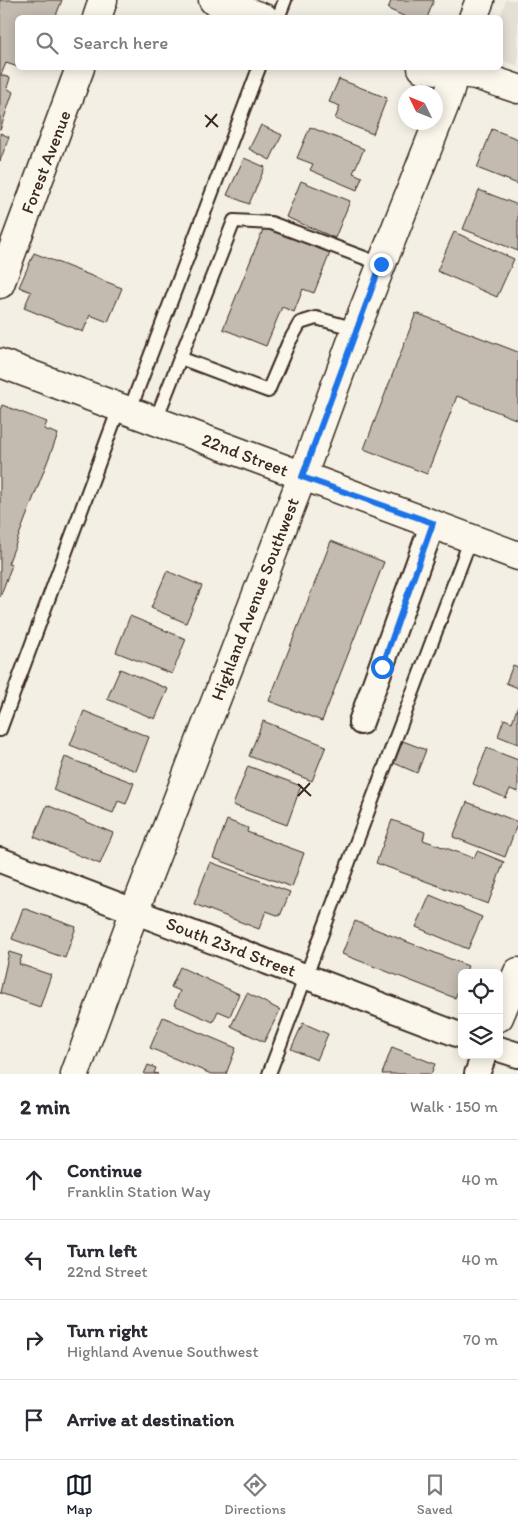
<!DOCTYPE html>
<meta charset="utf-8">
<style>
:root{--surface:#fff;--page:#f7f7f7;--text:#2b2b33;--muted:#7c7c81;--line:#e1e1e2;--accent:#111827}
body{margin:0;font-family:Itim,sans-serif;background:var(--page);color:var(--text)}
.controls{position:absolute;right:15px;bottom:15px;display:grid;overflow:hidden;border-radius:8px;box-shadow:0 2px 12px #0003}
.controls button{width:45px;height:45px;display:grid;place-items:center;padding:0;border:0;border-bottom:1px solid var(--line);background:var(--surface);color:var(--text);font:25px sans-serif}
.compass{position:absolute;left:398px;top:85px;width:45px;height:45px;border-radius:50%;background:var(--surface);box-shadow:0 2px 12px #0003;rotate:313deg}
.stop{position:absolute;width:15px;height:15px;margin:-11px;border:4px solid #1a73e8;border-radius:50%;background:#fff}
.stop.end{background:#1a73e8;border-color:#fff;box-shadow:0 1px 5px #0008}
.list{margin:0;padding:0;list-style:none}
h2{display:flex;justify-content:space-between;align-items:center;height:65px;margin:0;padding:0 20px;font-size:21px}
h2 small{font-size:16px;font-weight:400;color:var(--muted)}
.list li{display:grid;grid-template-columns:32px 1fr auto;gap:15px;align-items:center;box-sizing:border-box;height:80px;padding:0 20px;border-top:1px solid var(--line)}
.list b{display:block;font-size:19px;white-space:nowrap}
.list p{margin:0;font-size:16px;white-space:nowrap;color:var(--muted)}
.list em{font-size:16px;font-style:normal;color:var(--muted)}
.icon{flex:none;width:28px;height:28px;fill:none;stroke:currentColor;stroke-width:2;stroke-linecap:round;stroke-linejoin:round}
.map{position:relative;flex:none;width:518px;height:1074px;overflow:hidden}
.search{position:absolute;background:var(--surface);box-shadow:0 2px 12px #0003;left:15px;right:15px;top:15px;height:55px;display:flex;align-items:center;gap:12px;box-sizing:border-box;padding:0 18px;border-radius:8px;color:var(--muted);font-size:19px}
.sheet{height:385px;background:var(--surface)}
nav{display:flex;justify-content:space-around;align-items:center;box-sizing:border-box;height:70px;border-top:1px solid var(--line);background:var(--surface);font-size:14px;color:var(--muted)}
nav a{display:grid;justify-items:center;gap:2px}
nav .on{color:var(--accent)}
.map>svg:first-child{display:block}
.built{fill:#e5dfd4}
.building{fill:#c3bbb0;stroke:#3b2a1e}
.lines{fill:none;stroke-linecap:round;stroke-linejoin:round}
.lane-casing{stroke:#3b2a1e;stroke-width:16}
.street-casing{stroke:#3b2a1e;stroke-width:28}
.secondary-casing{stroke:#3b2a1e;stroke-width:31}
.lane{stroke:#fbf7ec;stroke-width:12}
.street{stroke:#fbf7ec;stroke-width:24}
.secondary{stroke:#fbf7ec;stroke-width:28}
.route{stroke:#1a73e8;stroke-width:6}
.ticks{fill:none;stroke:#3b2a1e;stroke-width:2}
.labels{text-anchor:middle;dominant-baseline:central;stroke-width:4.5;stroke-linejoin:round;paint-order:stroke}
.street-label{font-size:18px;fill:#3b2a1e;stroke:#fbf7ec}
</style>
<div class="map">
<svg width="518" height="1074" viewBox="0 0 518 1074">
<rect width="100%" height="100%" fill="#f3efe4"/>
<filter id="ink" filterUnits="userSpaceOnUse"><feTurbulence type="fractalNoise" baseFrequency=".02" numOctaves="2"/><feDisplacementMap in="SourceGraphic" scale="10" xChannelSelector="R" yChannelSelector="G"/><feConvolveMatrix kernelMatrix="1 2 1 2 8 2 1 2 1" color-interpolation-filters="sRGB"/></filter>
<g filter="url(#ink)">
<path class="built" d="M 506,0 L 518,0 L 518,66 L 501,60 L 500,17 Z"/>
<g class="building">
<path d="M 0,0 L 62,0 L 55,18 L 18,18 L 18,67 L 6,63 L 1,75 L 10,78 L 7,88 L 13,92 L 0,130 Z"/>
<path d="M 388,0 L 434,0 L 427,18 L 408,18 L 388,9 L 391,1 Z"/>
<path d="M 339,79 L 387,98 L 373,134 L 335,119 L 340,106 L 329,102 Z"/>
<path d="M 261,125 L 282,135 L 270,160 L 249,149 Z"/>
<path d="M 310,127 L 364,149 L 353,173 L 362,177 L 357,190 L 310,170 L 313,164 L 297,158 Z"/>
<path d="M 492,129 L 518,139 L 518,184 L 477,168 Z"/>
<path d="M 0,133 L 9,137 L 0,161 Z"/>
<path d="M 244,158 L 265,167 L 249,204 L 227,195 Z"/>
<path d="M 301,181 L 350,201 L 335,238 L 286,217 Z"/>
<path d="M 479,190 L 518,205 L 518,251 L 463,229 Z"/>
<path d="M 264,227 L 330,253 L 314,293 L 303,289 L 294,312 L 282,307 L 266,346 L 223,329 Z"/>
<path d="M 454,232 L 514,259 L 497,297 L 437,271 Z"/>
<path d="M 34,253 L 122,288 L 108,322 L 90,315 L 83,332 L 24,308 L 31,292 L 19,287 Z"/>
<path d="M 416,313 L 518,352 L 518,420 L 457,396 L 427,474 L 364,449 Z"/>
<path d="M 2,405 L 47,422 L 44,429 L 58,434 L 8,564 L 12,565 L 0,597 L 0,410 Z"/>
<path d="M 331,541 L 384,562 L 322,721 L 269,701 Z"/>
<path d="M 167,571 L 202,586 L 186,623 L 151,608 Z"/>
<path d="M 130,616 L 186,639 L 172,674 L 116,652 Z"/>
<path d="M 513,665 L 518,667 L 518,688 L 506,683 Z"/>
<path d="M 120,669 L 168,689 L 155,719 L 107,699 Z"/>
<path d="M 518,706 L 518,744 L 498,736 L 504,719 L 512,722 Z"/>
<path d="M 84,711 L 149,737 L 136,771 L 70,745 Z"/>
<path d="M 263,721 L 326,746 L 312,781 L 249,756 Z"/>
<path d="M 403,741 L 426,750 L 417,773 L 394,763 Z"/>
<path d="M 487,748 L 518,760 L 518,792 L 510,789 L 506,798 L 473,784 Z"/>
<path d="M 65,757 L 134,783 L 126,804 L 118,801 L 113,813 L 53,790 Z"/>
<path d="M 248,766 L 301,786 L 287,825 L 233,805 Z"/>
<path d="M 467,802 L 518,822 L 505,857 L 453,837 Z"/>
<path d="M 47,805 L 113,833 L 100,864 L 34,837 Z"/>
<path d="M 227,820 L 248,828 L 247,832 L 304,853 L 292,887 L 213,858 Z"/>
<path d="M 392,820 L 425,832 L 423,840 L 474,858 L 477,851 L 504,862 L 488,904 L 376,863 Z"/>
<path d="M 210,862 L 290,892 L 280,916 L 266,911 L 259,929 L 194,904 Z"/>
<path d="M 430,895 L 482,917 L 468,949 L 416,927 Z"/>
<path d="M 23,908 L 76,927 L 65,958 L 12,939 Z"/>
<path d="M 355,921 L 468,966 L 465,973 L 462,973 L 462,981 L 455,998 L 342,954 Z"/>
<path d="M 9,952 L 22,956 L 19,964 L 51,975 L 40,1007 L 0,993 Z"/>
<path d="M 180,967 L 239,994 L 230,1016 L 218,1011 L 213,1022 L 174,1005 L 180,991 L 171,987 Z"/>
<path d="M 247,993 L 280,1010 L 264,1042 L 231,1026 Z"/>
<path d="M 163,1017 L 236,1048 L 226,1074 L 211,1074 L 150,1048 Z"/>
<path d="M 303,1023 L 328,1034 L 317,1060 L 291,1049 Z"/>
<path d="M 392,1047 L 435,1064 L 431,1074 L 382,1074 Z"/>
<path d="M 148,1065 L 156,1068 L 154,1073 L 158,1074 L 144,1074 Z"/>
</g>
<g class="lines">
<g class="lane-casing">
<g id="lane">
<path d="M 278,18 L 285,0"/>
<path d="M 180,358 L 268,391 L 288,344 L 300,323 L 316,318 L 356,329"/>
<path d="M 129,412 L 259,68"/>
<path d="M 155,422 L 234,221 L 271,223 L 381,264"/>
<path d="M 0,730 L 119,408"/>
<path d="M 269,1074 L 471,538"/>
</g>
</g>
<g class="street-casing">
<g id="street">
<path d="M 361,722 L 433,523"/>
<path d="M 0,860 L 462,1036"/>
<path d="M 499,1049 L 518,1055"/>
<path d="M 477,1074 L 484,1055"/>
</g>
</g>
<g class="secondary-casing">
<g id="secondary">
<path d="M 213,0 L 264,18"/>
<path d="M 97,18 L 103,0"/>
<path d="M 473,18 L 480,0"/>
<path d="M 422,68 L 476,75 L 518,89"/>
<path d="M 0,284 L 80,68"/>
<path d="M 0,363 L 518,556"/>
<path d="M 499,1017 L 518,972"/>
<path d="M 75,1074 L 135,910 L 302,477 L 356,329 L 449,94 L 455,68"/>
</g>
</g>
<use href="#lane" class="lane"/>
<use href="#street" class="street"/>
<use href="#secondary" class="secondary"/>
</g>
</g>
<g class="lines" filter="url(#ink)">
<path class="route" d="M 381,264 L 302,477 L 433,523 L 382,667"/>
</g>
<path class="ticks" d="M 205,115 L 218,127M 206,127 L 217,114M 298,784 L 311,796M 298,796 L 310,783"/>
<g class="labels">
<g class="street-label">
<text transform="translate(46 162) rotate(-69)">Forest Avenue</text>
<text transform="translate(245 455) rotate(21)">22nd Street</text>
<text transform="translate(255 599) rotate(-69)">Highland Avenue Southwest</text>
<text transform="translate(231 947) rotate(21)">South 23rd Street</text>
</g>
</g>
</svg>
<div class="controls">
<button><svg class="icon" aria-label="locate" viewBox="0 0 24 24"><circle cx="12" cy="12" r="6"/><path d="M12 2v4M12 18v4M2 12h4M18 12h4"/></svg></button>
<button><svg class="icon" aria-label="layers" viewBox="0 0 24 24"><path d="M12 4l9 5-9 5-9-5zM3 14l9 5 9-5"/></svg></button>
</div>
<svg class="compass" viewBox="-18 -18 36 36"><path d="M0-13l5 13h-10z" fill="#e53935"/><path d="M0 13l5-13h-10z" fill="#7c7c81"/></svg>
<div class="stop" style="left:382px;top:667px"></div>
<div class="stop end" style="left:381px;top:264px"></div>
<div class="search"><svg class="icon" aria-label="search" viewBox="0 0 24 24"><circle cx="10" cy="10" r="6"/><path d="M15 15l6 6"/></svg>Search here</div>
</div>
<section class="sheet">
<h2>2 min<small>Walk · 150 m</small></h2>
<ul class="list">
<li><svg class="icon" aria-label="ahead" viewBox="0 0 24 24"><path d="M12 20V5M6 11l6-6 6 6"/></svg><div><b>Continue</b><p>Franklin Station Way</p></div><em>40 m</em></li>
<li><svg class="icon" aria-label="left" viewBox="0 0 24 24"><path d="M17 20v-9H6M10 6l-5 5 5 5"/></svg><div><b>Turn left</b><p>22nd Street</p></div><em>40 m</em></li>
<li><svg class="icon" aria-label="right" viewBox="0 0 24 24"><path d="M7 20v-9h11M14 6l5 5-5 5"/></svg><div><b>Turn right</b><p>Highland Avenue Southwest</p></div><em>70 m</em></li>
<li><svg class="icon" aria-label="arrive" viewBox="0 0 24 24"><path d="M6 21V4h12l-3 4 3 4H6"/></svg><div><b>Arrive at destination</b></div></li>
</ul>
</section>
<nav>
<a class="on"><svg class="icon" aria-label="map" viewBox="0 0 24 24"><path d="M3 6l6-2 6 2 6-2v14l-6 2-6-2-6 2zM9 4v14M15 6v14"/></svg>Map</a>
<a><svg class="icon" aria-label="directions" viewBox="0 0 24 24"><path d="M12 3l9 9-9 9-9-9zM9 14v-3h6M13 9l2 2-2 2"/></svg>Directions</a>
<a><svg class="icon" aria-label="saved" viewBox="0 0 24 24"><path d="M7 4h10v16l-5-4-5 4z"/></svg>Saved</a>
</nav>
